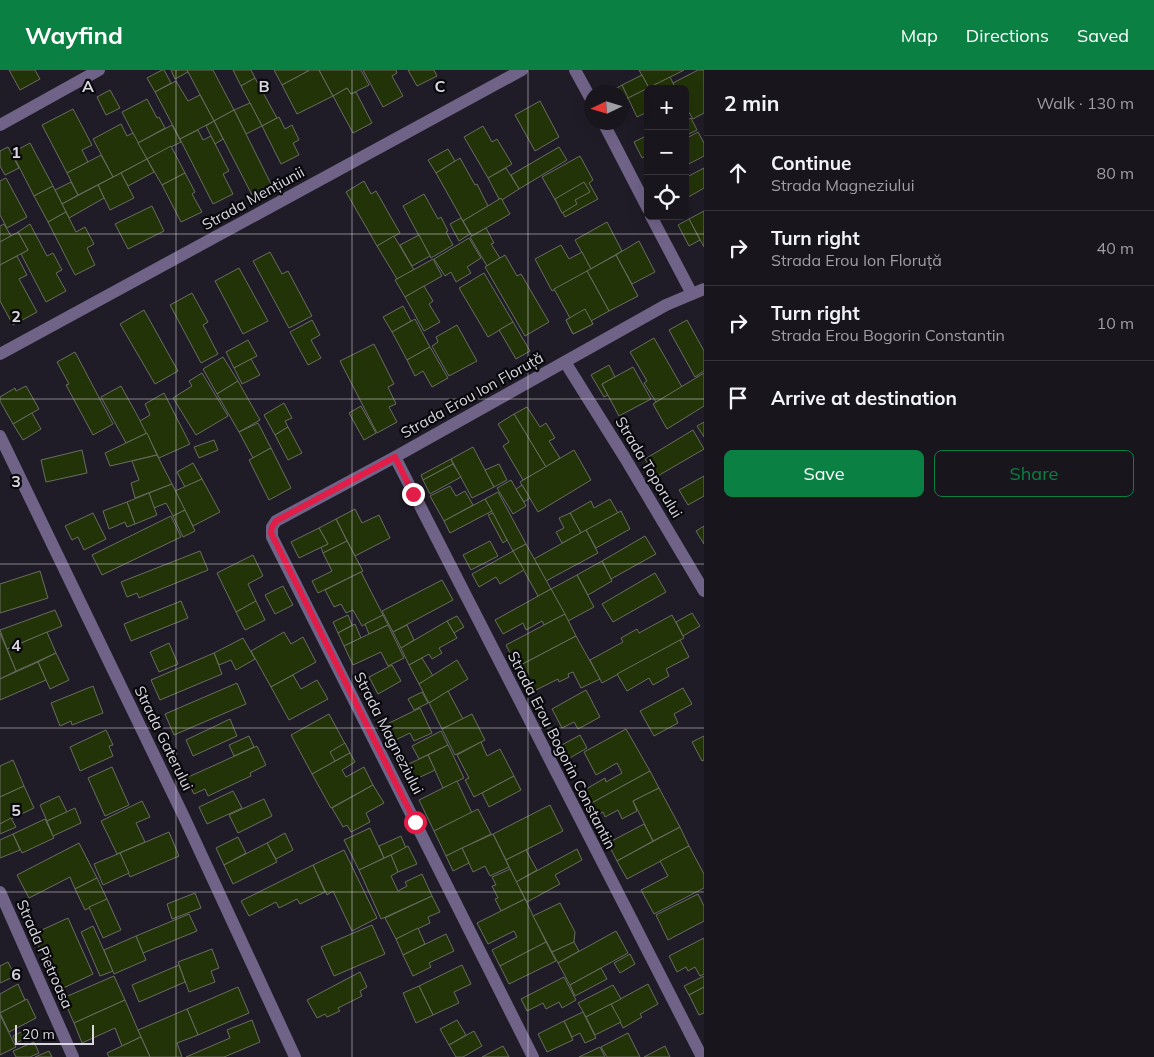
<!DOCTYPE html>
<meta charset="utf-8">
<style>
:root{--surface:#18151d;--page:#211e26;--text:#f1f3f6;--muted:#9f9fa4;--line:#36343b;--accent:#0b8043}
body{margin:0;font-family:Mulish,sans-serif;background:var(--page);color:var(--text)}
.controls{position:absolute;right:15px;top:15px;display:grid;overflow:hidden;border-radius:8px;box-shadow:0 5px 20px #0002}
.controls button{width:45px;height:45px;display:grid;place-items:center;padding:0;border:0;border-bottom:1px solid var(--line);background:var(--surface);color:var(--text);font:25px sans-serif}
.compass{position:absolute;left:584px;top:15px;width:45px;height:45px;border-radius:50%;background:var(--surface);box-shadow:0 5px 20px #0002;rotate:266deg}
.scale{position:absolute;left:15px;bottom:12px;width:79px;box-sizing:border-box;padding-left:5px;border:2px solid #d9d7de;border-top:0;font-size:14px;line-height:18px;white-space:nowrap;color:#d9d7de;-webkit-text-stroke:4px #09080c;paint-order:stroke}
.stop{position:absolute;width:15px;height:15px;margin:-11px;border:4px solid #e11d48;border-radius:50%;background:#fff}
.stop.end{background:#e11d48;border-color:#fff;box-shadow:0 1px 5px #0008}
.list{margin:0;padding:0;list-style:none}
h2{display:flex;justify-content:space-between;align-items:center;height:65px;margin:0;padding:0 20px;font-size:21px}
h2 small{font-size:16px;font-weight:400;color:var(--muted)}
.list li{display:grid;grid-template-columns:32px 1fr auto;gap:15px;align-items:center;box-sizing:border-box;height:75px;padding:0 20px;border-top:1px solid var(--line)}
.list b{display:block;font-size:19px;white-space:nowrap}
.list p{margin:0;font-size:16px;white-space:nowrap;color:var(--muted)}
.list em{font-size:16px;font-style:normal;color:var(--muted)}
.actions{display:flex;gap:10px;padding:15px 20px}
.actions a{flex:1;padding:11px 0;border:1px solid var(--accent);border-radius:8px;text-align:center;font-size:18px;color:var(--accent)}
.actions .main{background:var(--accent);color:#fff}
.icon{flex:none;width:28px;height:28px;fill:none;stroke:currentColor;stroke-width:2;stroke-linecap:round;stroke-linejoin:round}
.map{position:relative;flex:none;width:704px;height:987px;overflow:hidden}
header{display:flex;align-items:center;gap:30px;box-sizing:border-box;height:70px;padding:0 25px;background:var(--accent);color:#fff}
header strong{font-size:24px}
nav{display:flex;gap:28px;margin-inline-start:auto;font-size:18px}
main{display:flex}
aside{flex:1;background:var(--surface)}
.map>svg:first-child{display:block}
.building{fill:#233308;stroke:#686d61}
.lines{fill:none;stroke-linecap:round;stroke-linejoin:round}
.minor{stroke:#706388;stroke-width:12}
.route{stroke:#e11d48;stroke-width:6}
.grid{fill:none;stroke:#d9d7de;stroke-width:1;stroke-opacity:0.55}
.labels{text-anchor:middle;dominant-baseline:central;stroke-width:4.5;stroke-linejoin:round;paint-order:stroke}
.street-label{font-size:15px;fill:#d9d7de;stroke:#09080c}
.grid-label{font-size:16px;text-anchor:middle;font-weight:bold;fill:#d9d7de;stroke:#09080c;stroke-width:4.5;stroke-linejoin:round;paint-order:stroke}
</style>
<header>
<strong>Wayfind</strong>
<nav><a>Map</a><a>Directions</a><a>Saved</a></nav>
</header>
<main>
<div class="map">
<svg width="704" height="987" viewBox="0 0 704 987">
<rect width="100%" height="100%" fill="#201c27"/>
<g class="building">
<path d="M 9,0 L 35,0 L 40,9 L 20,20 Z"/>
<path d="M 162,0 L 164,0 L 171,13 L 155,22 L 147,8 Z"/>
<path d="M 171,0 L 187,0 L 188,2 L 175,9 Z"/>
<path d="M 187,0 L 213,0 L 234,40 L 214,51 Z"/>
<path d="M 233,0 L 251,0 L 255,8 L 241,16 Z"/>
<path d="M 274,0 L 310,0 L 282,15 Z"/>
<path d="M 310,0 L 319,0 L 333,26 L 297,44 L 282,15 Z"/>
<path d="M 319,0 L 361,0 L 369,15 L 351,24 L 347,18 L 333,26 Z"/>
<path d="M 363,0 L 396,0 L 397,3 L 392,6 L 403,26 L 383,37 Z"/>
<path d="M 408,0 L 434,0 L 437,6 L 417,16 Z"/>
<path d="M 639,0 L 684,0 L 649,18 Z"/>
<path d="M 698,0 L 704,0 L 704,43 L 693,49 L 685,36 L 685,19 L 676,19 L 673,13 Z"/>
<path d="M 642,5 L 649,18 L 628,28 L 622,15 Z"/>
<path d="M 670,7 L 676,19 L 648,19 L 648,43 L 647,42 L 637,47 L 628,28 Z"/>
<path d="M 255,8 L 277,48 L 262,56 L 241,16 Z"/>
<path d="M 176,11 L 188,31 L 200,25 L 214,51 L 180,69 L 155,22 Z"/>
<path d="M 622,15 L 628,28 L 622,32 L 622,22 L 610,22 Z"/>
<path d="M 347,18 L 351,24 L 356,22 L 372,53 L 353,63 L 333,26 Z"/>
<path d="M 110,20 L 120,38 L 106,45 L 97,27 Z"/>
<path d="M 147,29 L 157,48 L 159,47 L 165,58 L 138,73 L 122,42 Z"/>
<path d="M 540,31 L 559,67 L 535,81 L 515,45 Z"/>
<path d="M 250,33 L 262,56 L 246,64 L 234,40 Z"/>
<path d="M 73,39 L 92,75 L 82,80 L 88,92 L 67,103 L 42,55 Z"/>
<path d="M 234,40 L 271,114 L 252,125 L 214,51 Z"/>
<path d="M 279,47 L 285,59 L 292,55 L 299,70 L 293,73 L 299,85 L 281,94 L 262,56 Z"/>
<path d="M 691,48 L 697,60 L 685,66 L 685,51 Z"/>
<path d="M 214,51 L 223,69 L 215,74 L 206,56 Z"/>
<path d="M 121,54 L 127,66 L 133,63 L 147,89 L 113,107 L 93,69 Z"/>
<path d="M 172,55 L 181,72 L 147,89 L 138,73 Z"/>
<path d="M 483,56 L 492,72 L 497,69 L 512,94 L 488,108 L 464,67 Z"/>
<path d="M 198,60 L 203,70 L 211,66 L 229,101 L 223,104 L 233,124 L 213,134 L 180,69 Z"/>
<path d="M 698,62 L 704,73 L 704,86 L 685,96 L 685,69 Z"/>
<path d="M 648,65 L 648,85 L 642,88 L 634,72 Z"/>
<path d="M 30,73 L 53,116 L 34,126 L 12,83 Z"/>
<path d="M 171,76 L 185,103 L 162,115 L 147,89 Z"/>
<path d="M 8,77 L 19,98 L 5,105 L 0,96 L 0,81 Z"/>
<path d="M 559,77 L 567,90 L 519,119 L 511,105 Z"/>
<path d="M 448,79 L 455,91 L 436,103 L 428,90 Z"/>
<path d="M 101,85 L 113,107 L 78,125 L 67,103 Z"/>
<path d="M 580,86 L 593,110 L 589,113 L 598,129 L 565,147 L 542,107 Z"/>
<path d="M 460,88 L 475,115 L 477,114 L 488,136 L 463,151 L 436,103 Z"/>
<path d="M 147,89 L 154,102 L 128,116 L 121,103 Z"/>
<path d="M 506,98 L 519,119 L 502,130 L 499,129 L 488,108 Z"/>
<path d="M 704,98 L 704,118 L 685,129 L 685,108 Z"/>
<path d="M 121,103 L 134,128 L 110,140 L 98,115 Z"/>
<path d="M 185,103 L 195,122 L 192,124 L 202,142 L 181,152 L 162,115 Z"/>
<path d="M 6,108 L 27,147 L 7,158 L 0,145 L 0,111 Z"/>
<path d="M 364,111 L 371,124 L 376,121 L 400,163 L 377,176 L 346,122 Z"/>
<path d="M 71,112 L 78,125 L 62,134 L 55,120 Z"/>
<path d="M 584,112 L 590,122 L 575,130 L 577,134 L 562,143 L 555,129 Z"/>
<path d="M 98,115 L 104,128 L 69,148 L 62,134 Z"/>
<path d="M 53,116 L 66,142 L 48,152 L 34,126 Z"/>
<path d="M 424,124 L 438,149 L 441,147 L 448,161 L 446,162 L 453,175 L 431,188 L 403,136 Z"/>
<path d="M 501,128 L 510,144 L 472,166 L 463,151 Z"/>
<path d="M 152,136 L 164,161 L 128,179 L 115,154 Z"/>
<path d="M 704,141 L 704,177 L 689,149 Z"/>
<path d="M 66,142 L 76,162 L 85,157 L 94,174 L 87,178 L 95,195 L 75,205 L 48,152 Z"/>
<path d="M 461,148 L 470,164 L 459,171 L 450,154 Z"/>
<path d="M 689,149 L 700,170 L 689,176 L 678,155 Z"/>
<path d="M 607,152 L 622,181 L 591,199 L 575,170 Z"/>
<path d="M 4,154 L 11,166 L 0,172 L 0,156 Z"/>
<path d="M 30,154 L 47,186 L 53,183 L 62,200 L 56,203 L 66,221 L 46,232 L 21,184 L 28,180 L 18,162 Z"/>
<path d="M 486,158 L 494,173 L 491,174 L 500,188 L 487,196 L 470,167 Z"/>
<path d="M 18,162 L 28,180 L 0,195 L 0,172 Z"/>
<path d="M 419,165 L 430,186 L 412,196 L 400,175 Z"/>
<path d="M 394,166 L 414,200 L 397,209 L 377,176 Z"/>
<path d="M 469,168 L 481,188 L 467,197 L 471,203 L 456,212 L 451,202 L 445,206 L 434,189 Z"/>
<path d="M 639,171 L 655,202 L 632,214 L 616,185 Z"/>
<path d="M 561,175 L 569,189 L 582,182 L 591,199 L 552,221 L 535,189 Z"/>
<path d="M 270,182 L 282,204 L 288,201 L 312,246 L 289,258 L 253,191 Z"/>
<path d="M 505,185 L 517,206 L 521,204 L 549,252 L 525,266 L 485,197 Z"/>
<path d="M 616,185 L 638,226 L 609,241 L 587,201 Z"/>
<path d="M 17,186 L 27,205 L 19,209 L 37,242 L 13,255 L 0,231 L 0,195 Z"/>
<path d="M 433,189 L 442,206 L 405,227 L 395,210 Z"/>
<path d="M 239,198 L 268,251 L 243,264 L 215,211 Z"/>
<path d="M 587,201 L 609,241 L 591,251 L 593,254 L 573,264 L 566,250 L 570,248 L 554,219 Z"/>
<path d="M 484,203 L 513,252 L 488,267 L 459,218 Z"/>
<path d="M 424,216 L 433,231 L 429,234 L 440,252 L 424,261 L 405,227 Z"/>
<path d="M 192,223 L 208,252 L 203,255 L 218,284 L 201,293 L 170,235 Z"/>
<path d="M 403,236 L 411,251 L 392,262 L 383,247 Z"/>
<path d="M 585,239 L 593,254 L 573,264 L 566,250 Z"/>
<path d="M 144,240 L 178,301 L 155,314 L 120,254 Z"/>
<path d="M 415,249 L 430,277 L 407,290 L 392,262 Z"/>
<path d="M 312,250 L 320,265 L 311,270 L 321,288 L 308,295 L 290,262 Z"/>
<path d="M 687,250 L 704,281 L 704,301 L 695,307 L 669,260 Z"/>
<path d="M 513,252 L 530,281 L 516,289 L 499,260 Z"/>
<path d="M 457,255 L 477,291 L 449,306 L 432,276 L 438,272 L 436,267 Z"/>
<path d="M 654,268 L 682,317 L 656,332 L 644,313 L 647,311 L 630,282 Z"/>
<path d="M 248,270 L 257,286 L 234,298 L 226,282 Z"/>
<path d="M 374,274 L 394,314 L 388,317 L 396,334 L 389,337 L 397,352 L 377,363 L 340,291 Z"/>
<path d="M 430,277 L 448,308 L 432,317 L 423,301 L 415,306 L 407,290 Z"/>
<path d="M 75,282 L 113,354 L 93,365 L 66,315 L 69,314 L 57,292 Z"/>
<path d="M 223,287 L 238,311 L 217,324 L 203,299 Z"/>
<path d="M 251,289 L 260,305 L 242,314 L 234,298 Z"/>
<path d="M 609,295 L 615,307 L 602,314 L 608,325 L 604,327 L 591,305 Z"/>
<path d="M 633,297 L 651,329 L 619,346 L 602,314 Z"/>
<path d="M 202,303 L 228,346 L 196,365 L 173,328 L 192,316 L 189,311 Z"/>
<path d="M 704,303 L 704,336 L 667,359 L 653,334 Z"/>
<path d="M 238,311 L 260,350 L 239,362 L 217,324 Z"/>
<path d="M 26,316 L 39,339 L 13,354 L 0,331 L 0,327 L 15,318 L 16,321 Z"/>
<path d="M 121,316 L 147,363 L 126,373 L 101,327 Z"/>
<path d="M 164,323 L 190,374 L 159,388 L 140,351 L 150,345 L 145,334 Z"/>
<path d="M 284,333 L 292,348 L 285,351 L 288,357 L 275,365 L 264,345 Z"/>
<path d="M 361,336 L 376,363 L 364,370 L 349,343 Z"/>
<path d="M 527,337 L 540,357 L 546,353 L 555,368 L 549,371 L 560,388 L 546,397 L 514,344 Z"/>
<path d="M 32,343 L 41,359 L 23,370 L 13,354 Z"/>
<path d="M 514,344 L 546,397 L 523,410 L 503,376 L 509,372 L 498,354 Z"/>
<path d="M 704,352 L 704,367 L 697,356 Z"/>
<path d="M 258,353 L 271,378 L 253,388 L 239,362 Z"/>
<path d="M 288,357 L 302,383 L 288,390 L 275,365 Z"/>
<path d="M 693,360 L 704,379 L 656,407 L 645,389 Z"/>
<path d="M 147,363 L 157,385 L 110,396 L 105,383 Z"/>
<path d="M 214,370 L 218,380 L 199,388 L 194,377 Z"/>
<path d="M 473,377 L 494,417 L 472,428 L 451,389 Z"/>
<path d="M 271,378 L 291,418 L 269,430 L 249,390 Z"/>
<path d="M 82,380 L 87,403 L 46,412 L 41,390 Z"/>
<path d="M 574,380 L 591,410 L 538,442 L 520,412 Z"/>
<path d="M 157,385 L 172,414 L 135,428 L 131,413 L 139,410 L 132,391 Z"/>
<path d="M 451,389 L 453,394 L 423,410 L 421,405 Z"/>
<path d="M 193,393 L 202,409 L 185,417 L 177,402 Z"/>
<path d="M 453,394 L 461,407 L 430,424 L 423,410 Z"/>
<path d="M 499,394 L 507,410 L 494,417 L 485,400 Z"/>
<path d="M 704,406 L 704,426 L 688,435 L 679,420 Z"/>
<path d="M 202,409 L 220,442 L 193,456 L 175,421 Z"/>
<path d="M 511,410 L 526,436 L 513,444 L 497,418 Z"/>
<path d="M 172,414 L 185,440 L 173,446 L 166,433 L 154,438 L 149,423 Z"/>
<path d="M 522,415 L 530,428 L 524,432 L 516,419 Z"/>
<path d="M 450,416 L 456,426 L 465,421 L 473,435 L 444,451 L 430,426 Z"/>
<path d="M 498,422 L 526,474 L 513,481 L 485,429 Z"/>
<path d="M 149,423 L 157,445 L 135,454 L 127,432 Z"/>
<path d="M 485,429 L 492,441 L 450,463 L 444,451 Z"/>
<path d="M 610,429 L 618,443 L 581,463 L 570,443 L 591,431 L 594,438 Z"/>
<path d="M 127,432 L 135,454 L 127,457 L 125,452 L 109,459 L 103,441 Z"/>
<path d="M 355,439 L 362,453 L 379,445 L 390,468 L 355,486 L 336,449 Z"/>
<path d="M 185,440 L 195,461 L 183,467 L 173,446 Z"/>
<path d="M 621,441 L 630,459 L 596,478 L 586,460 Z"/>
<path d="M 93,443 L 106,469 L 84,480 L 78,467 L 72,470 L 65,456 Z"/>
<path d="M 493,443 L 507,470 L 503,473 L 488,445 Z"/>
<path d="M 570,443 L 581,463 L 562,473 L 556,462 L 564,458 L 559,448 Z"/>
<path d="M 171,446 L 181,467 L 102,505 L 92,485 Z"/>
<path d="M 336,449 L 347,471 L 323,483 L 321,477 L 328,474 L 319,458 Z"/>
<path d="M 704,456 L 704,474 L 696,461 Z"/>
<path d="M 319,458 L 328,474 L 299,488 L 291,472 Z"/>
<path d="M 586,460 L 598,483 L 546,511 L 534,489 Z"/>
<path d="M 645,466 L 656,484 L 611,509 L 602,491 Z"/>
<path d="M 347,471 L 363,501 L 318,523 L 312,511 L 332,501 L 323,483 Z"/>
<path d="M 490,471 L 498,486 L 471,500 L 463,485 Z"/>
<path d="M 526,474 L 551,519 L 538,526 L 513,481 Z"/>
<path d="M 200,481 L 208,500 L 139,528 L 137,523 L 127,527 L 121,512 Z"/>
<path d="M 513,481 L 524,500 L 500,514 L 496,507 L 479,517 L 472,504 Z"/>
<path d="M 253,485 L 263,506 L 248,514 L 256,531 L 236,542 L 217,503 Z"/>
<path d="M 602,491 L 612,511 L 588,525 L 577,505 Z"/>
<path d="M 40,501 L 48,528 L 0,543 L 0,514 Z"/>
<path d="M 361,502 L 383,545 L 362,556 L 353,540 L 346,543 L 341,534 L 334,537 L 325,520 Z"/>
<path d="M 655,503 L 666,522 L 613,552 L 602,534 Z"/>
<path d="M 577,505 L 594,537 L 568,551 L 551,519 Z"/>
<path d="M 442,510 L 453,530 L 393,562 L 382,541 Z"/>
<path d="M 283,516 L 293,535 L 275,544 L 265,525 Z"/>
<path d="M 551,519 L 565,544 L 544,555 L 542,551 L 526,560 L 523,553 L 503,564 L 495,550 Z"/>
<path d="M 181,531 L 188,548 L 131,571 L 124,554 Z"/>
<path d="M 256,531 L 265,550 L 245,560 L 236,542 Z"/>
<path d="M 55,540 L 62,556 L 7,579 L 0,560 Z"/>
<path d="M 692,543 L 700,556 L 683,566 L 676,552 Z"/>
<path d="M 565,544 L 576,566 L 517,597 L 506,575 Z"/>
<path d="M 348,545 L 352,555 L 338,563 L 333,552 Z"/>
<path d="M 383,545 L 388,555 L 369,564 L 365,554 Z"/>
<path d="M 672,545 L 684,568 L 602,613 L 590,590 L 623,572 L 621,568 L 637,559 L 639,563 Z"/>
<path d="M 457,546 L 464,557 L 454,563 L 447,551 Z"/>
<path d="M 447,551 L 457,568 L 439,578 L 442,583 L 432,589 L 429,584 L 409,595 L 401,578 Z"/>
<path d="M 355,554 L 361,568 L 344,576 L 338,563 Z"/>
<path d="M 388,555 L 404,588 L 388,596 L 381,582 L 353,595 L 344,576 Z"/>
<path d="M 407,555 L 414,570 L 401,578 L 393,562 Z"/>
<path d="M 47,562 L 56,583 L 16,601 L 7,579 Z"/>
<path d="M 284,562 L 291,574 L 303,567 L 316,592 L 271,617 L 251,581 Z"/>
<path d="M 0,563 L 16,601 L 0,609 Z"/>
<path d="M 576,566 L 600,609 L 581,618 L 573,602 L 568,604 L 569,607 L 559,612 L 558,609 L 530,623 L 517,597 Z"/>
<path d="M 243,568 L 255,589 L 236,600 L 231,590 L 219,595 L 214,583 Z"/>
<path d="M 680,570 L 689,587 L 666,599 L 669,606 L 653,615 L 649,608 L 627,621 L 617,604 Z"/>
<path d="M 169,573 L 178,594 L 159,602 L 150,582 Z"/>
<path d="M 56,583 L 69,610 L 50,619 L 38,592 Z"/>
<path d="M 214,583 L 222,604 L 160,630 L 151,610 Z"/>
<path d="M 422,588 L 433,606 L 419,614 L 409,595 Z"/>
<path d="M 457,590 L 468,609 L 429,633 L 419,614 Z"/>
<path d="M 38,592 L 46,610 L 0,630 L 0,609 Z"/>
<path d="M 392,595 L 401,611 L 378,624 L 369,607 Z"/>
<path d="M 293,605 L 301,619 L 317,610 L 328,629 L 289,650 L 271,617 Z"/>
<path d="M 237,613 L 246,634 L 174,665 L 165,644 Z"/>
<path d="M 93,616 L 103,643 L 72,655 L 71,651 L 60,656 L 51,633 Z"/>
<path d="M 683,618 L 692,634 L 674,644 L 678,653 L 654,666 L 640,641 Z"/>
<path d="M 586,620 L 600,647 L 578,659 L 574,652 L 562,658 L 552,639 Z"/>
<path d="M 448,621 L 463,649 L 442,659 L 429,633 Z"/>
<path d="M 422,622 L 428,633 L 414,640 L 408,629 Z"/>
<path d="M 420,638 L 432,663 L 414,671 L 410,663 L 391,672 L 383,656 Z"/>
<path d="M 329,644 L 350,683 L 312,704 L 291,665 Z"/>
<path d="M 472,644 L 485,670 L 455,685 L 442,659 Z"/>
<path d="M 230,649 L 237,666 L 193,686 L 186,670 Z"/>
<path d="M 626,659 L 650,701 L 588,735 L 581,722 L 605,708 L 606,712 L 622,703 L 617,693 L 596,705 L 584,682 Z"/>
<path d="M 106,660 L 113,675 L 109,676 L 113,686 L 80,701 L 70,677 Z"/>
<path d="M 441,661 L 448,675 L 419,689 L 412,676 Z"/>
<path d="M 580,665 L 587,678 L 568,689 L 560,676 Z"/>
<path d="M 249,666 L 254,677 L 234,686 L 229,675 Z"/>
<path d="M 704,666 L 704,690 L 702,691 L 692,672 Z"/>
<path d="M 481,672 L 487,686 L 500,679 L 514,706 L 474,727 L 465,710 L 469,708 L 457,685 Z"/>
<path d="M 345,673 L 350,683 L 335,691 L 330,682 Z"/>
<path d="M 448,675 L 464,708 L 443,718 L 428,685 Z"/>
<path d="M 257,676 L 266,695 L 250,703 L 251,706 L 208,726 L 205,719 L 194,724 L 186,708 Z"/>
<path d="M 350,683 L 355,692 L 342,700 L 346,707 L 364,697 L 373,715 L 331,738 L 312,704 Z"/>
<path d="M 428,685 L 435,700 L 410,712 L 402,697 Z"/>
<path d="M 13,690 L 24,716 L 0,727 L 0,696 Z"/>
<path d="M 112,697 L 129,735 L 105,746 L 88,708 Z"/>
<path d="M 650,701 L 659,718 L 633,731 L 637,741 L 622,749 L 618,740 L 605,747 L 603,742 L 594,746 L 588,735 Z"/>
<path d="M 514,706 L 521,720 L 489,737 L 482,723 Z"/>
<path d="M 457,711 L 472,743 L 434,761 L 419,730 Z"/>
<path d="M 373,715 L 384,733 L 366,743 L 370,752 L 351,762 L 347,755 L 343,757 L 332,738 Z"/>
<path d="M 24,716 L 34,738 L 0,754 L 0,727 Z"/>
<path d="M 659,718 L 680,757 L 653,771 L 633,731 Z"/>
<path d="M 233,721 L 242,738 L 207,754 L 199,737 Z"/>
<path d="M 59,726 L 67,742 L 47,751 L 40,735 Z"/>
<path d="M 264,729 L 272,746 L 238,763 L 229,745 Z"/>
<path d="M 142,731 L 150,747 L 136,753 L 145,772 L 117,784 L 101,751 Z"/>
<path d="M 550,735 L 563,761 L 506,790 L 493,764 Z"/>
<path d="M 75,738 L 81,753 L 53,766 L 47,751 Z"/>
<path d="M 478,739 L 491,764 L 446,786 L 434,761 Z"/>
<path d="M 11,748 L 16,757 L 0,764 L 0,754 Z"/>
<path d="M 45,749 L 54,768 L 22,783 L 13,764 Z"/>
<path d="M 644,754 L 653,771 L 617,791 L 608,773 Z"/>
<path d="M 680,757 L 689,776 L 627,809 L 617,791 Z"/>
<path d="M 370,758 L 384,788 L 359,800 L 344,770 Z"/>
<path d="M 169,762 L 179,786 L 130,807 L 120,783 Z"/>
<path d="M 285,763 L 293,780 L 276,789 L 267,773 Z"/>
<path d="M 13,764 L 20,780 L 0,788 L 0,770 Z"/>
<path d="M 493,764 L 509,797 L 490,806 L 485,796 L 473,802 L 462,778 Z"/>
<path d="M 401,766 L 406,778 L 384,788 L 379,776 Z"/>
<path d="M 238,767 L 246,783 L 224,795 L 216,778 Z"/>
<path d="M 79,773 L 97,808 L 75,819 L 70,807 L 29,828 L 17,805 Z"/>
<path d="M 267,773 L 277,792 L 233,814 L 224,795 Z"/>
<path d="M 408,776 L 417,794 L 398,802 L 391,785 Z"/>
<path d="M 689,776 L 704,804 L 704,818 L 654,844 L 641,820 L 668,806 L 660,791 Z"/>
<path d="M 462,778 L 469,793 L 453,801 L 446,786 Z"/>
<path d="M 577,779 L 582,790 L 555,805 L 560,814 L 527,832 L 516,812 Z"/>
<path d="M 344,780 L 377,848 L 352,861 L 333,821 L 327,825 L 313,795 Z"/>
<path d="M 526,780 L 537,800 L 516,812 L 506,790 Z"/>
<path d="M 120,783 L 129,803 L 103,815 L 94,794 Z"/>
<path d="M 391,785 L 398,802 L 391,806 L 398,821 L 407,816 L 405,812 L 422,804 L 432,826 L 381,849 L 359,800 Z"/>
<path d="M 313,795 L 325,822 L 300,834 L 297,829 L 279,838 L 276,832 L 249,846 L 241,831 Z"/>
<path d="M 510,799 L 525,829 L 501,841 L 495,829 L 498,828 L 492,816 L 496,815 L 492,807 Z"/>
<path d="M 97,808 L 107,829 L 85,840 L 75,819 Z"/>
<path d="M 195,823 L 201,838 L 172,849 L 167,834 Z"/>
<path d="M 698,824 L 704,836 L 704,851 L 668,870 L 656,845 Z"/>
<path d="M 432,826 L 440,842 L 428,847 L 430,853 L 396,869 L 385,848 Z"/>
<path d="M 107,829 L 121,860 L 103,868 L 89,837 Z"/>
<path d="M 525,829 L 546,872 L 500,896 L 492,880 L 517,867 L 514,861 L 488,874 L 477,853 Z"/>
<path d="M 560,833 L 575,862 L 574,872 L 552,882 L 533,846 Z"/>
<path d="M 189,844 L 197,861 L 143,883 L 136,866 Z"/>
<path d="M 68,848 L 93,904 L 59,920 L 33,864 Z"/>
<path d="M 372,855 L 385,884 L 334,906 L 321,877 Z"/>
<path d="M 93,856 L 113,901 L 100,906 L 81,862 Z"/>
<path d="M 418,858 L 425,874 L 403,885 L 396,869 Z"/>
<path d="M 616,861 L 628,883 L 570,915 L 558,893 Z"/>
<path d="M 446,864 L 454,881 L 429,893 L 431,897 L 413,906 L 403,885 Z"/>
<path d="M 136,866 L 146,890 L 114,904 L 104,880 Z"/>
<path d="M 704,868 L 704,904 L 700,906 L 695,897 L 688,901 L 686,897 L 677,902 L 669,886 Z"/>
<path d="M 546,872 L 556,891 L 509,914 L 500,896 Z"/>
<path d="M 574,872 L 579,881 L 558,893 L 552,882 Z"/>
<path d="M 212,879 L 219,898 L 211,901 L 215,912 L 189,922 L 178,892 Z"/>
<path d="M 630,884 L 635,894 L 620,903 L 614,893 Z"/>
<path d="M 8,892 L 15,906 L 0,913 L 0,896 Z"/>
<path d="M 179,895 L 185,912 L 139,932 L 132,915 Z"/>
<path d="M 462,895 L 471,914 L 454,922 L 459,933 L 433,945 L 419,916 Z"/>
<path d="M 601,898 L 607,909 L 575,926 L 570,915 Z"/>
<path d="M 360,902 L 367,917 L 360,921 L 362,926 L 338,938 L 340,941 L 327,947 L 325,944 L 317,948 L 307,930 Z"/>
<path d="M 114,906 L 125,930 L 74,953 L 63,928 Z"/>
<path d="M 704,906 L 704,917 L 689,925 L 684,916 Z"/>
<path d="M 564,907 L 576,930 L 562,938 L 559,932 L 546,939 L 543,933 L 527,941 L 521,929 Z"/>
<path d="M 18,914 L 25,930 L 0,943 L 0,924 Z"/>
<path d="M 648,914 L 658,934 L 640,944 L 642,947 L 623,958 L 611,934 Z"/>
<path d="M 613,915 L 621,929 L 586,947 L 578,933 Z"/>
<path d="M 419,916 L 433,945 L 416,953 L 403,923 Z"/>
<path d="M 238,917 L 249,943 L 198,965 L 187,939 Z"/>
<path d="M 704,917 L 704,943 L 699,945 L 689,925 Z"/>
<path d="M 27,929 L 36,948 L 9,962 L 0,943 Z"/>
<path d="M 125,930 L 141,967 L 122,976 L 115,958 L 82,973 L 74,953 Z"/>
<path d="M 611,934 L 621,952 L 595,965 L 586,947 Z"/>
<path d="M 187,939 L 198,965 L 177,973 L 182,987 L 150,987 L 138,960 Z"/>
<path d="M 583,942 L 596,968 L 585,973 L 580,963 L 572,967 L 564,951 Z"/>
<path d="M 0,945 L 16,977 L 0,985 Z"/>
<path d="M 252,950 L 260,972 L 224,987 L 186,987 L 230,968 L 227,960 Z"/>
<path d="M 457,950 L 466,965 L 449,975 L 440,959 Z"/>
<path d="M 564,951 L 573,970 L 547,982 L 538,964 Z"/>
<path d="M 27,959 L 31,966 L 16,973 L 13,966 Z"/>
<path d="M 474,961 L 482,976 L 463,987 L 456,987 L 449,975 Z"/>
<path d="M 628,963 L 640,987 L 607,987 L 601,977 Z"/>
<path d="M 141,967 L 150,987 L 109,987 L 107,983 Z"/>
<path d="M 34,972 L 39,983 L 30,987 L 16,987 L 13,981 Z"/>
<path d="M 503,976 L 509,987 L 482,987 Z"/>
<path d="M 665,976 L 670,987 L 644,987 Z"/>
<path d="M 600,977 L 605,987 L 579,987 Z"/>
<path d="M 49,981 L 52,987 L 35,987 Z"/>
</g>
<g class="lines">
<g class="minor">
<path d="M 575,0 L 592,31"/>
<path d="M 603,52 L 648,139"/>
<path d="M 0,55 L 99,0"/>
<path d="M 651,146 L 692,224"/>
<path d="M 0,284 L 522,0"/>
<path d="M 565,292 L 625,388 L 704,521"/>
<path d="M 0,366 L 184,747 L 295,987"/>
<path d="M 395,387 L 702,987"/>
<path d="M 0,822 L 73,987"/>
<path d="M 533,987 L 272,467 L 272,457 L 276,451 L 395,387 L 666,235 L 704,219"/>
</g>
</g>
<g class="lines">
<path class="route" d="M 413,424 L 395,387 L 276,451 L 272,457 L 271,463 L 415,752"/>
</g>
<path class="grid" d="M 176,0 L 176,987M 352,0 L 352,987M 528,0 L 528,987M 0,164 L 704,164M 0,329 L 704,329M 0,494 L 704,494M 0,658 L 704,658M 0,822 L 704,822"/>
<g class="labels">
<g class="street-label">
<text transform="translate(253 128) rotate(-29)">Strada Mențiunii</text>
<text transform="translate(472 325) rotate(-29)">Strada Erou Ion Floruță</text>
<text transform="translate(649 397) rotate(59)">Strada Toporului</text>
<text transform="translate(389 663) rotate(63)">Strada Magneziului</text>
<text transform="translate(164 668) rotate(64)">Strada Gaterului</text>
<text transform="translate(562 680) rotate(63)">Strada Erou Bogorin Constantin</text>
<text transform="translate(45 884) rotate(66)">Strada Pietroasa</text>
</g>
</g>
<g class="grid-label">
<text x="88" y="22">A</text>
<text x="264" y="22">B</text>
<text x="440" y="22">C</text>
<text x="16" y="88">1</text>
<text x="16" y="252">2</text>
<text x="16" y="417">3</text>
<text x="16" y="581">4</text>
<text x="16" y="746">5</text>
<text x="16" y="910">6</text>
</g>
</svg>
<div class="controls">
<button>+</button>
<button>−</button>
<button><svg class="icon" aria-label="locate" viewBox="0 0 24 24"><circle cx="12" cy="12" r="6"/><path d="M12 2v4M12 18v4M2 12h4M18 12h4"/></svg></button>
</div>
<svg class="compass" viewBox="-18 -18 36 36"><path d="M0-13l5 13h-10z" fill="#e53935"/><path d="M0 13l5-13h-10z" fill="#9f9fa4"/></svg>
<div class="scale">20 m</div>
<div class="stop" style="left:415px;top:752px"></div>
<div class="stop end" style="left:413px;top:424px"></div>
</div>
<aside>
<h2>2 min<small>Walk · 130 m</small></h2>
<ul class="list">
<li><svg class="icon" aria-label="ahead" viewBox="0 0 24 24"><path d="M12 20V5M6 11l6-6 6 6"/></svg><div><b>Continue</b><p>Strada Magneziului</p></div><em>80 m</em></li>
<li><svg class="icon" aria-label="right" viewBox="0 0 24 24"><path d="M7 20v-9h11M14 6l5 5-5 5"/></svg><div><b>Turn right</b><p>Strada Erou Ion Floruță</p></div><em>40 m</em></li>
<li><svg class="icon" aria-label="right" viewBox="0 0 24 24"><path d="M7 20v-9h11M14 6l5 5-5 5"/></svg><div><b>Turn right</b><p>Strada Erou Bogorin Constantin</p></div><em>10 m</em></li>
<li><svg class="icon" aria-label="arrive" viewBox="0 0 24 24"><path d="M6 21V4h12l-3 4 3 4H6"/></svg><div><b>Arrive at destination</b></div></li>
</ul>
<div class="actions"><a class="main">Save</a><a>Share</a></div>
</aside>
</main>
